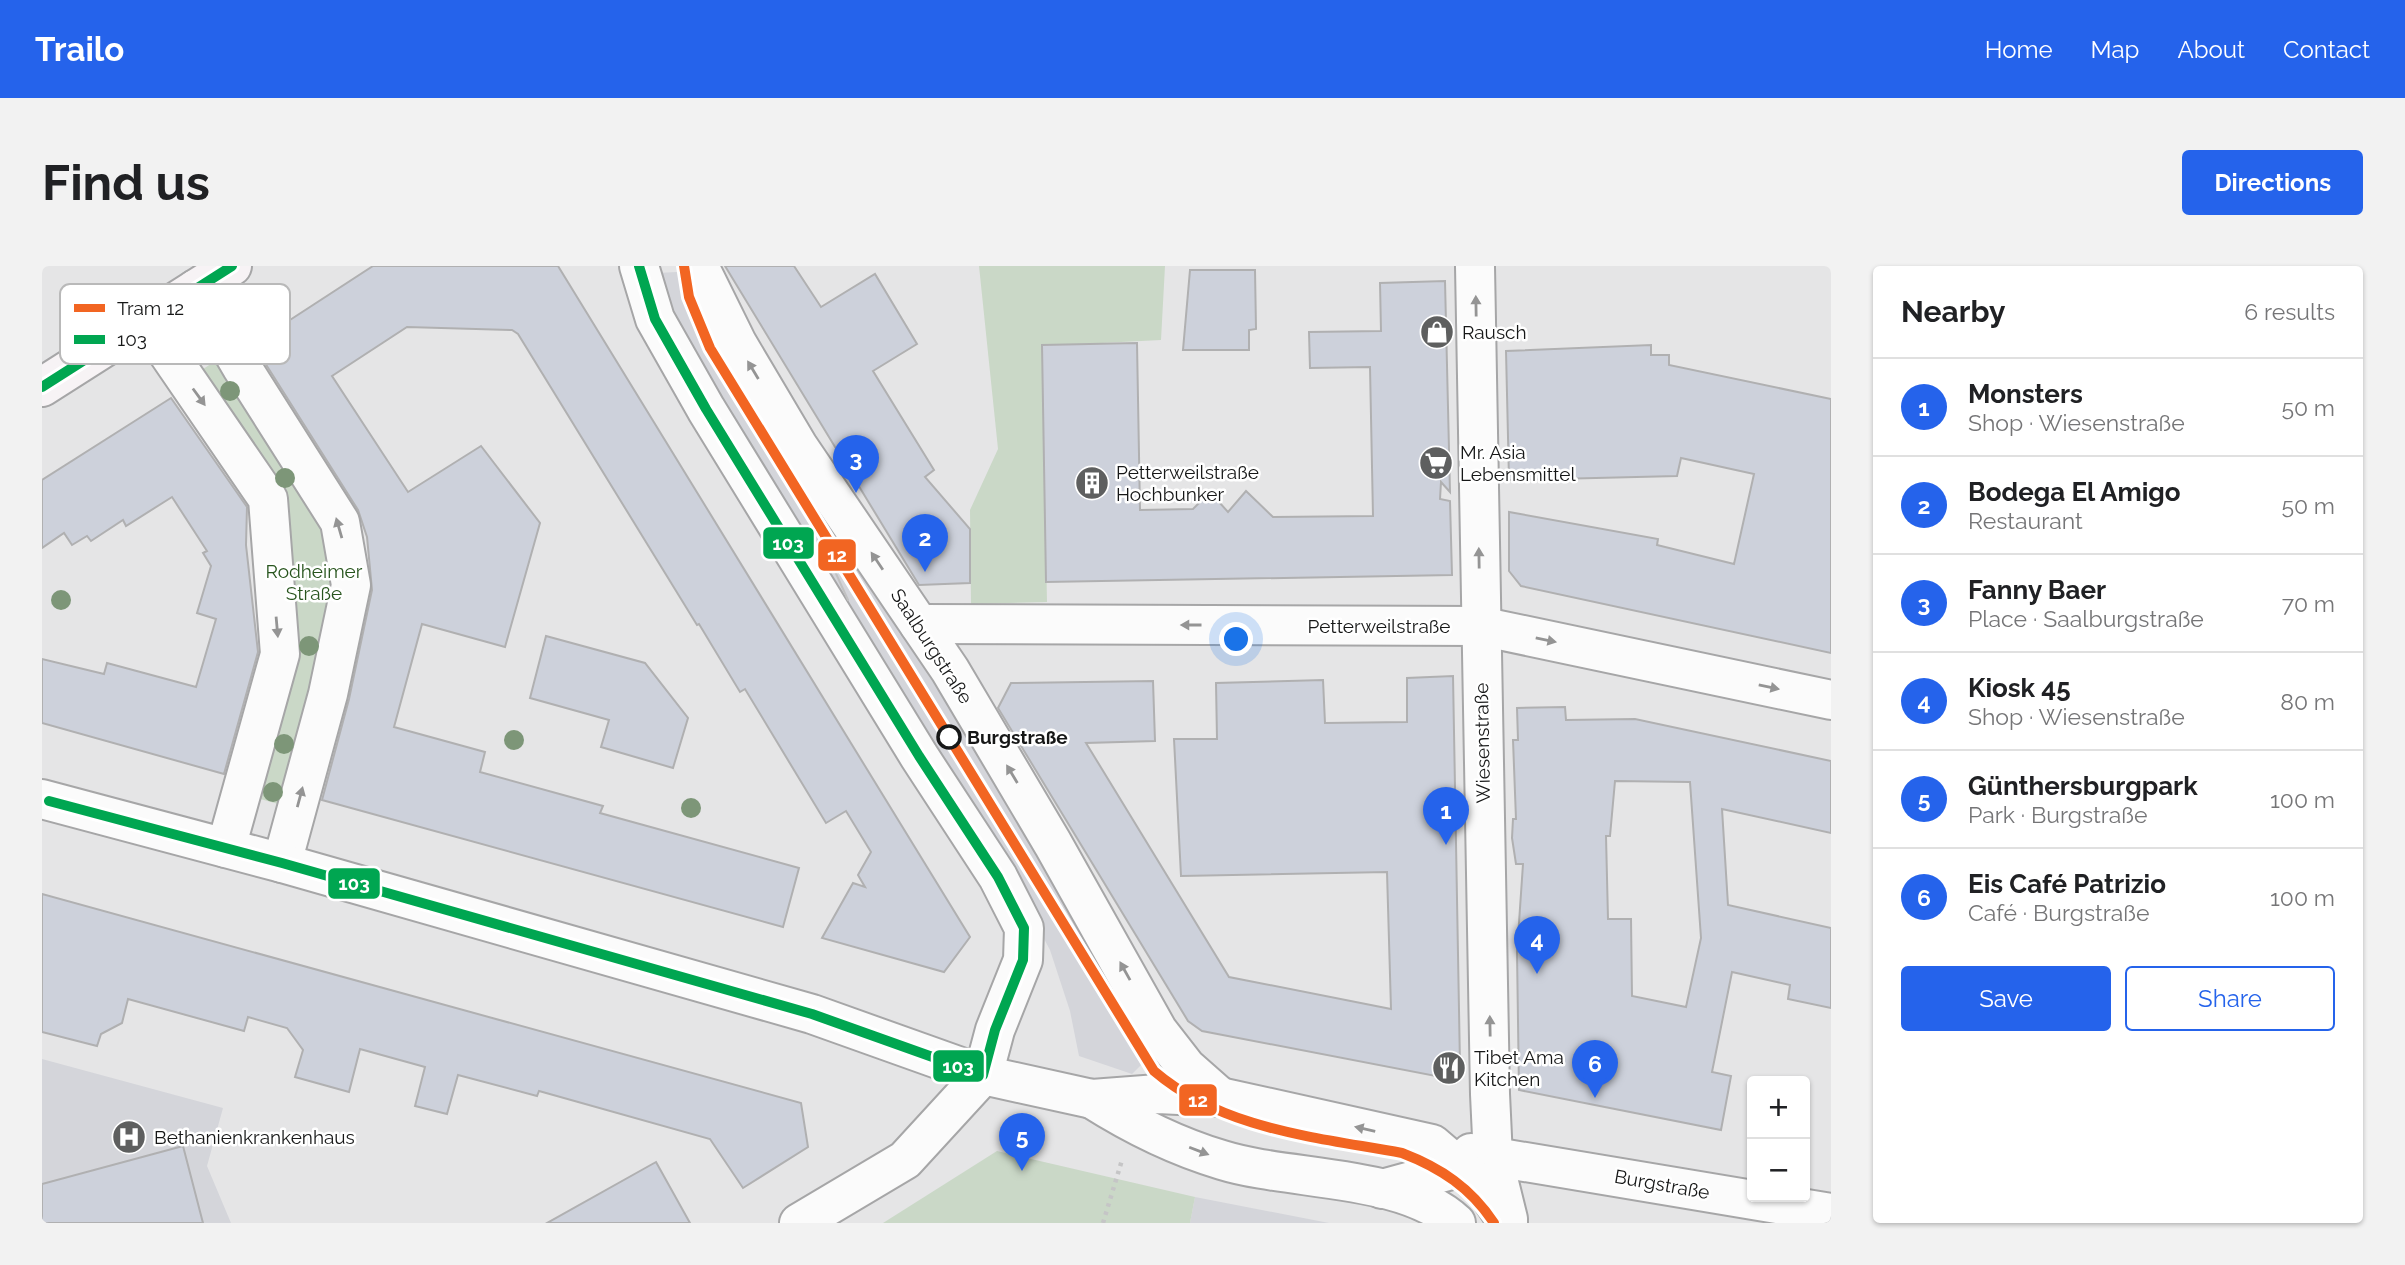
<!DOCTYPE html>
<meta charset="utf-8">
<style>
:root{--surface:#fff;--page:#f2f2f2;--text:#202124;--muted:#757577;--line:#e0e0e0;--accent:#2563eb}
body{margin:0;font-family:Raleway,sans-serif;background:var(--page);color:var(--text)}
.controls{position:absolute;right:21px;bottom:21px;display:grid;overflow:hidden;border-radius:7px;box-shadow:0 2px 5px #0004}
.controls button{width:63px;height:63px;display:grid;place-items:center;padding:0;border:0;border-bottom:2px solid var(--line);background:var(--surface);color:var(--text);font:35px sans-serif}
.you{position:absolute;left:1195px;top:374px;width:24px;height:24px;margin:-18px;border:5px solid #fff;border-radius:50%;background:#1a73e8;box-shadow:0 0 0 10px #1a73e833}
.badge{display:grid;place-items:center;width:46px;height:46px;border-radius:50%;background:var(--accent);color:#fff;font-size:23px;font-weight:700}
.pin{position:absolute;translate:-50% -58px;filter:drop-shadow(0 2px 4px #0008)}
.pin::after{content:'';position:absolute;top:37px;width:24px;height:21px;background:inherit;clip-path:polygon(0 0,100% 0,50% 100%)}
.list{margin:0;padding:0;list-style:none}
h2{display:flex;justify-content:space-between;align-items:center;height:91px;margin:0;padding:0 28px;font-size:30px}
h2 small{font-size:23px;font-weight:400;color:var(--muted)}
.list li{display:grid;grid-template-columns:46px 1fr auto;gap:21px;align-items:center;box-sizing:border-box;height:98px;padding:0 28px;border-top:2px solid var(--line)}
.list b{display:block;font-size:26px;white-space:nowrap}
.list p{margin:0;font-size:23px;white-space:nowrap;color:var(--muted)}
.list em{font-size:23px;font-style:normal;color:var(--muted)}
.actions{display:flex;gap:14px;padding:21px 28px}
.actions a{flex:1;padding:16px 0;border:2px solid var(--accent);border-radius:7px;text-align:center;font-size:24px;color:var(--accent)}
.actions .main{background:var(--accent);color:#fff}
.map{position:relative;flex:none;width:1789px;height:957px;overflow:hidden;border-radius:7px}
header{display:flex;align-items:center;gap:42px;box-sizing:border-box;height:98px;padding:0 35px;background:var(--accent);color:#fff}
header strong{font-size:33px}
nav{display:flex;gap:38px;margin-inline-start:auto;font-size:24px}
.intro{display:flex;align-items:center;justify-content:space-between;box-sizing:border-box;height:168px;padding:0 42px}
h1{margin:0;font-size:49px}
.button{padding:18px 32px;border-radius:7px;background:var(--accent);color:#fff;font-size:24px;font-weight:700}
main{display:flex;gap:42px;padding:0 42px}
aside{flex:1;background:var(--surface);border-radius:7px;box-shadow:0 2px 5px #0004}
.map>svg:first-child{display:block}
.built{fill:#d4d5da}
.green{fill:#cad8c7}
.building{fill:#cdd1db;stroke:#b0b0b1;stroke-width:2;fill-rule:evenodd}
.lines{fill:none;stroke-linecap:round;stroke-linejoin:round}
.minor-casing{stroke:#a6a6a7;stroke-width:42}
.tertiary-casing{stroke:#a6a6a7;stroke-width:42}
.secondary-casing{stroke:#a6a6a7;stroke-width:42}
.path{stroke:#c5c5c6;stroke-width:4.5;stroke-dasharray:3.5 5;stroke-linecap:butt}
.minor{stroke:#fbfbfb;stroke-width:38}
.tertiary{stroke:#fbfbfb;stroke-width:38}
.secondary{stroke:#f7f3f5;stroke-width:38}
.tram{stroke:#c1c1c1;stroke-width:2}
.bus-1-casing{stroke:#fff;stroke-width:16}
.bus-1{stroke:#00a651;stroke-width:10}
.tram-1-casing{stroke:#fff;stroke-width:16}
.tram-1{stroke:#f26522;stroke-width:10}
.tree{fill:#7d9678}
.oneway{fill:#949494}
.stop-dot{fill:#fff;stroke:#161717;stroke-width:3.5}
.labels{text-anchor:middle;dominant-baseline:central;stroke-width:5;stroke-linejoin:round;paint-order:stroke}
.poi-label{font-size:19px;fill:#161717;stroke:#fff;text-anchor:start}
.park-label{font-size:19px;fill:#28551e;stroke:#fff}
.street-label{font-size:19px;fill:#161717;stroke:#fff}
.stop-label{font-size:19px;font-weight:bold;fill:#161717;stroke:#fff;text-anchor:start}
.key{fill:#fff;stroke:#b9b9b9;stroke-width:2}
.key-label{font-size:19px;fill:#161717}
.line-badge{stroke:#fff;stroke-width:2.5}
.badge-label{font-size:19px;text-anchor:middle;font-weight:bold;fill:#fff}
</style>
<header>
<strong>Trailo</strong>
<nav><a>Home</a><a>Map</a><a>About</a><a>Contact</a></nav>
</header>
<div class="intro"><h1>Find us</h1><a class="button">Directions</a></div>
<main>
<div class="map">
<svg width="1789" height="957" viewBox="0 0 1789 957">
<rect width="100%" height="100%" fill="#e5e5e6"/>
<g class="built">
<path d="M 635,6 L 725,154 L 879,394 L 988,576 L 1058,686 L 1099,763 L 1103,785 L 1099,799 L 1090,808 L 1037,790 L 1028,745 L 1008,684 L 983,637 L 635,73 L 615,7 Z"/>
<path d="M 0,793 L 181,842 L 165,900 L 189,957 L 0,957 Z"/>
<path d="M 1153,931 L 1287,957 L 1148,957 Z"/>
</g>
<g class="green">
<path d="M 937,0 L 1123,0 L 1119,74 L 1000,80 L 1005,336 L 929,338 L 928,244 L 956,183 Z"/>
<path d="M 181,90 L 297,292 L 247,541 L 211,531 L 248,342 L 155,107 Z"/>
<path d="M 955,885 L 1153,931 L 1148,957 L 841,957 Z"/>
</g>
<g class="building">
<path d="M 331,0 L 516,0 L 928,671 L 902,706 L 780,672 L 811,617 L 823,621 L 816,609 L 829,586 L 804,545 L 784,557 L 703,423 L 698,426 L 657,358 L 655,359 L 476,68 L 470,64 L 365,61 L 290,110 L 366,226 L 439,180 L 498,257 L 463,381 L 380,358 L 352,461 L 443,486 L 438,506 L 561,540 L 558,547 L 757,602 L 741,661 L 280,534 L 307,433 L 330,324 L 325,271 L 316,244 L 211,78 Z"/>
<path d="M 683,0 L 752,0 L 779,41 L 833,8 L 875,78 L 831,105 L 892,204 L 883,211 L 928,263 L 928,317 L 877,319 Z"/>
<path d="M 1148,4 L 1213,4 L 1214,63 L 1207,64 L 1207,84 L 1141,84 Z"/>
<path d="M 1403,15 L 1408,226 L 1399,216 L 1398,233 L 1408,235 L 1410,309 L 1004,316 L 1000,79 L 1095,77 L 1098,244 L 1151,243 L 1168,226 L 1186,246 L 1204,225 L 1231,251 L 1331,250 L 1328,101 L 1268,102 L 1267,66 L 1339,65 L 1338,17 Z"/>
<path d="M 1609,79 L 1609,89 L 1627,89 L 1627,99 L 1789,133 L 1789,387 L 1479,320 L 1467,305 L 1467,246 L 1616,273 L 1615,279 L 1692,298 L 1712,208 L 1639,192 L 1635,210 L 1467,214 L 1464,85 Z"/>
<path d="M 129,132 L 205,241 L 204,279 L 216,386 L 182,508 L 0,457 L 0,393 L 62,408 L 65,397 L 154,421 L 174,353 L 155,347 L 169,300 L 161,287 L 165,285 L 130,231 L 84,260 L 81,254 L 49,275 L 45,270 L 30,279 L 22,267 L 0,282 L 0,214 Z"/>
<path d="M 504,370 L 603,397 L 646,452 L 631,502 L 559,481 L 567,454 L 488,432 Z"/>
<path d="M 1411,410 L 1418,800 L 1404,812 L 1160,765 L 1146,755 L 956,442 L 969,417 L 1111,415 L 1113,475 L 1044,477 L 1187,711 L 1349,743 L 1345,606 L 1139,610 L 1132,473 L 1175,473 L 1174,417 L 1281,414 L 1283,457 L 1365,456 L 1365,412 Z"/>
<path d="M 1523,441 L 1524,454 L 1593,453 L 1789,495 L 1789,567 L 1680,543 L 1686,639 L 1789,662 L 1789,742 L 1746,733 L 1748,719 L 1690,706 L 1670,806 L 1689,810 L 1679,864 L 1477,824 L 1475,686 L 1481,598 L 1474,598 L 1470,572 L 1471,553 L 1474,553 L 1471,474 L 1476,474 L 1475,442 ZM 1573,515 L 1648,516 L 1659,672 L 1644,741 L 1590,730 L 1589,653 L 1566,653 L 1564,570 L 1568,570 Z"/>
<path d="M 0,628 L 759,837 L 766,881 L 701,922 L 668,873 L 497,825 L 495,830 L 416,809 L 405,848 L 373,840 L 383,801 L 318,783 L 307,826 L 253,811 L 261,784 L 245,762 L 206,751 L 202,765 L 86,733 L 80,757 L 59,768 L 55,780 L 0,766 Z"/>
<path d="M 141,880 L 161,957 L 0,957 L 0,918 Z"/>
<path d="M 614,896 L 648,957 L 505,957 Z"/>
</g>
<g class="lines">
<g class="minor-casing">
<g id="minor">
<path d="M 1433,0 L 1448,828 L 1451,892 L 1466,953"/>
<path d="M 154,23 L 199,100 L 298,256 L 309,319 L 286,428 L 240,597"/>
<path d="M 104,55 L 226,233 L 238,388 L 184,582"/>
<path d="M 877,358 L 1438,360 L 1789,434"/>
<path d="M 0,533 L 240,597 L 770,748 L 941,809 L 863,894 L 757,957"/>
<path d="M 1429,887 L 1789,947"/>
<path d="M 1340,923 L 1446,894"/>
</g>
</g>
<g class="tertiary-casing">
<g id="tertiary">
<path d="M 597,0 L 613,53 L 664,143 L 877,490 L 956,611 L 982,662 L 981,694 L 953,764 L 941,809 L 1050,833 L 1116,828 L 1178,831 L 1390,878 L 1445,925 L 1466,957"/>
<path d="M 657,0 L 695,77 L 756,180 L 908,404 L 1011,578 L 1116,765 L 1144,801 L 1178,831"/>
<path d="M 1050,833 C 1091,859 1133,880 1180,894 C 1247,915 1362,908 1414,957"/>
</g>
</g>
<g class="secondary-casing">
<path id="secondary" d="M 0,121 L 190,0"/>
</g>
<path class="path" d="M 1061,957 L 1080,894"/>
<use href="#minor" class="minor"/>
<use href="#tertiary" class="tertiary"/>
<use href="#secondary" class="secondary"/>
<path class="tram" d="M 761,235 L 806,334"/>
<g class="bus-1-casing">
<g id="bus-1">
<path d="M 0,121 L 190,0"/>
<path d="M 7,535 L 240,597 L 770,748 L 941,809 L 953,764 L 981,694 L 982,662 L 956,611 L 877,490 L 664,143 L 613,53 L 597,0"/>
</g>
</g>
<use href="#bus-1" class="bus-1"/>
<g class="tram-1-casing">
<path id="tram-1" d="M 642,0 L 647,31 L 668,82 L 1112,805 C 1181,864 1274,871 1360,887 C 1399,902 1429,922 1452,957"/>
</g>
<use href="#tram-1" class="tram-1"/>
</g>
<g class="tree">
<circle cx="188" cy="125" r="10"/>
<circle cx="243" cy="212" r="10"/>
<circle cx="19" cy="334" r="10"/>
<circle cx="267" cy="380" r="10"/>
<circle cx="472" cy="474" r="10"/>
<circle cx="242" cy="478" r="10"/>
<circle cx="231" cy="526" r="10"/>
<circle cx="649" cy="542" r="10"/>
</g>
<defs><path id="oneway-solid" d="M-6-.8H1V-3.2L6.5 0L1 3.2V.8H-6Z" transform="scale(1.75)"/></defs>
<g class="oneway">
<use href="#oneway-solid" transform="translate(1434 40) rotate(-91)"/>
<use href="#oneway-solid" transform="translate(711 104) rotate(-121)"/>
<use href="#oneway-solid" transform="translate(157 131) rotate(54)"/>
<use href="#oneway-solid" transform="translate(297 262) rotate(-106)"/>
<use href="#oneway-solid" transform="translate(1437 292) rotate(-91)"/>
<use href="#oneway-solid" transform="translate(835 295) rotate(-124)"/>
<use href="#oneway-solid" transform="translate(1149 359) rotate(-180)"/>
<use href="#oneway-solid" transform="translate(235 361) rotate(85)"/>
<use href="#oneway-solid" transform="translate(1504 374) rotate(12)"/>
<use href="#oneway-solid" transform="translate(1727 421) rotate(12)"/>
<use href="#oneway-solid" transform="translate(970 508) rotate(-121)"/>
<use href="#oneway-solid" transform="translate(258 531) rotate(-75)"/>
<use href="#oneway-solid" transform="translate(1083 705) rotate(-119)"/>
<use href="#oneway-solid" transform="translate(1448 760) rotate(-91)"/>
<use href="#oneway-solid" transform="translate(1323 863) rotate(-167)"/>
<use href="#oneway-solid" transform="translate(1157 885) rotate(21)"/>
</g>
<defs>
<g id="shop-disc" transform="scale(1.75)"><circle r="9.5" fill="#5e5f5f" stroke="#fff"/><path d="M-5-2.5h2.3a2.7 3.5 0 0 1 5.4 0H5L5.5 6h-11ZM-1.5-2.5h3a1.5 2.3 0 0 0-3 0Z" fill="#fff"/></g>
<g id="supermarket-disc" transform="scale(1.75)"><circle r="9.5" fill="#5e5f5f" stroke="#fff"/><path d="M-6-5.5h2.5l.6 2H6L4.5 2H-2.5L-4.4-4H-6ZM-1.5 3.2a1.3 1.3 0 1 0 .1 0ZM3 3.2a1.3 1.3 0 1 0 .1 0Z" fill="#fff"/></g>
<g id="building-disc" transform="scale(1.75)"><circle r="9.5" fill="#5e5f5f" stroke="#fff"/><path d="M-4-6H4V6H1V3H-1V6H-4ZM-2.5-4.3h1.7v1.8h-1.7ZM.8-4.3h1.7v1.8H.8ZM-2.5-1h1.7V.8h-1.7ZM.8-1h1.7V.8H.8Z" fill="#fff"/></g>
<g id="restaurant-disc" transform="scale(1.75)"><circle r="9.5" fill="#5e5f5f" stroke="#fff"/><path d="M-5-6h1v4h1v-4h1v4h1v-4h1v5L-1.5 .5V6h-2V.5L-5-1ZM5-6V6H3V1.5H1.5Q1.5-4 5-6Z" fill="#fff"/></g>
<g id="hospital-disc" transform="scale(1.75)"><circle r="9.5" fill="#5e5f5f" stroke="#fff"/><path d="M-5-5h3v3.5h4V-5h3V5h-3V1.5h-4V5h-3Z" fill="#fff"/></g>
</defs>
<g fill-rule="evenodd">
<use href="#shop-disc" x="1395" y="66"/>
<use href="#supermarket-disc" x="1394" y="197"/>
<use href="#building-disc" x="1050" y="217"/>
<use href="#restaurant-disc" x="1407" y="802"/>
<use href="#hospital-disc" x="87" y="871"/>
</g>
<circle class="stop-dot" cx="907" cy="471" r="11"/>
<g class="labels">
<g class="poi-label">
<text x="1420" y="66">Rausch</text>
<text x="1418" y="186">Mr. Asia<tspan x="1418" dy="22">Lebensmittel</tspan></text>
<text x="1074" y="206">Petterweilstraße<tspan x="1074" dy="22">Hochbunker</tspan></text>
<text x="1432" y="791">Tibet Ama<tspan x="1432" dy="22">Kitchen</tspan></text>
<text x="112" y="871">Bethanienkrankenhaus</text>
</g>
<g class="park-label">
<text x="272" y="305">Rodheimer<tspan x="272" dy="22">Straße</tspan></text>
</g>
<g class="street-label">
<text x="1337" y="360">Petterweilstraße</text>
<text transform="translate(890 380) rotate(57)">Saalburgstraße</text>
<text transform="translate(1440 477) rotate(-91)">Wiesenstraße</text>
<text transform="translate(1620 918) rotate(10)">Burgstraße</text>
</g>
<g class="stop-label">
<text x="925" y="471">Burgstraße</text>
</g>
</g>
<rect x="18" y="18" width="230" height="80" rx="10" class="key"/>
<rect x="32" y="38" width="31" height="8" fill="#f26522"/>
<rect x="32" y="69" width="31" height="9" fill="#00a651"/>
<g class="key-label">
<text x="75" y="49">Tram 12</text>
<text x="75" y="80">103</text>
</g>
<g class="line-badge">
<rect x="720" y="260" width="53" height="34" rx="7" fill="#00a651"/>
<rect x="775" y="272" width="40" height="34" rx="7" fill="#f26522"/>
<rect x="285" y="601" width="54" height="33" rx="7" fill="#00a651"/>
<rect x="890" y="783" width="53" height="34" rx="7" fill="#00a651"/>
<rect x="1136" y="817" width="40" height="34" rx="7" fill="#f26522"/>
</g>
<g class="badge-label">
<text x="746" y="284">103</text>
<text x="795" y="296">12</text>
<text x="312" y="624">103</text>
<text x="916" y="807">103</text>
<text x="1156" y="841">12</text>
</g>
</svg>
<div class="controls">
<button>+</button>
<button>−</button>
</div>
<div class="you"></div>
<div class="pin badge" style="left:1404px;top:579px">1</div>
<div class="pin badge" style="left:883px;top:306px">2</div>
<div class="pin badge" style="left:814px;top:227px">3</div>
<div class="pin badge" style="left:1495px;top:708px">4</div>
<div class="pin badge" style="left:980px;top:905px">5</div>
<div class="pin badge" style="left:1553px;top:832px">6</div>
</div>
<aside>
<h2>Nearby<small>6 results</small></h2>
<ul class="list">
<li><span class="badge">1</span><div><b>Monsters</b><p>Shop · Wiesenstraße</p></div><em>50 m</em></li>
<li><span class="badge">2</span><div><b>Bodega El Amigo</b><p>Restaurant</p></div><em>50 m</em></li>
<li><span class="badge">3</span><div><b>Fanny Baer</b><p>Place · Saalburgstraße</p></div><em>70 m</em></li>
<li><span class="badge">4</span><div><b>Kiosk 45</b><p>Shop · Wiesenstraße</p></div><em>80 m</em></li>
<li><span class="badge">5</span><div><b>Günthersburgpark</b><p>Park · Burgstraße</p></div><em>100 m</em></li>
<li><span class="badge">6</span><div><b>Eis Café Patrizio</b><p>Café · Burgstraße</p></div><em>100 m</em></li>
</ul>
<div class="actions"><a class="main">Save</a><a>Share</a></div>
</aside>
</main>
